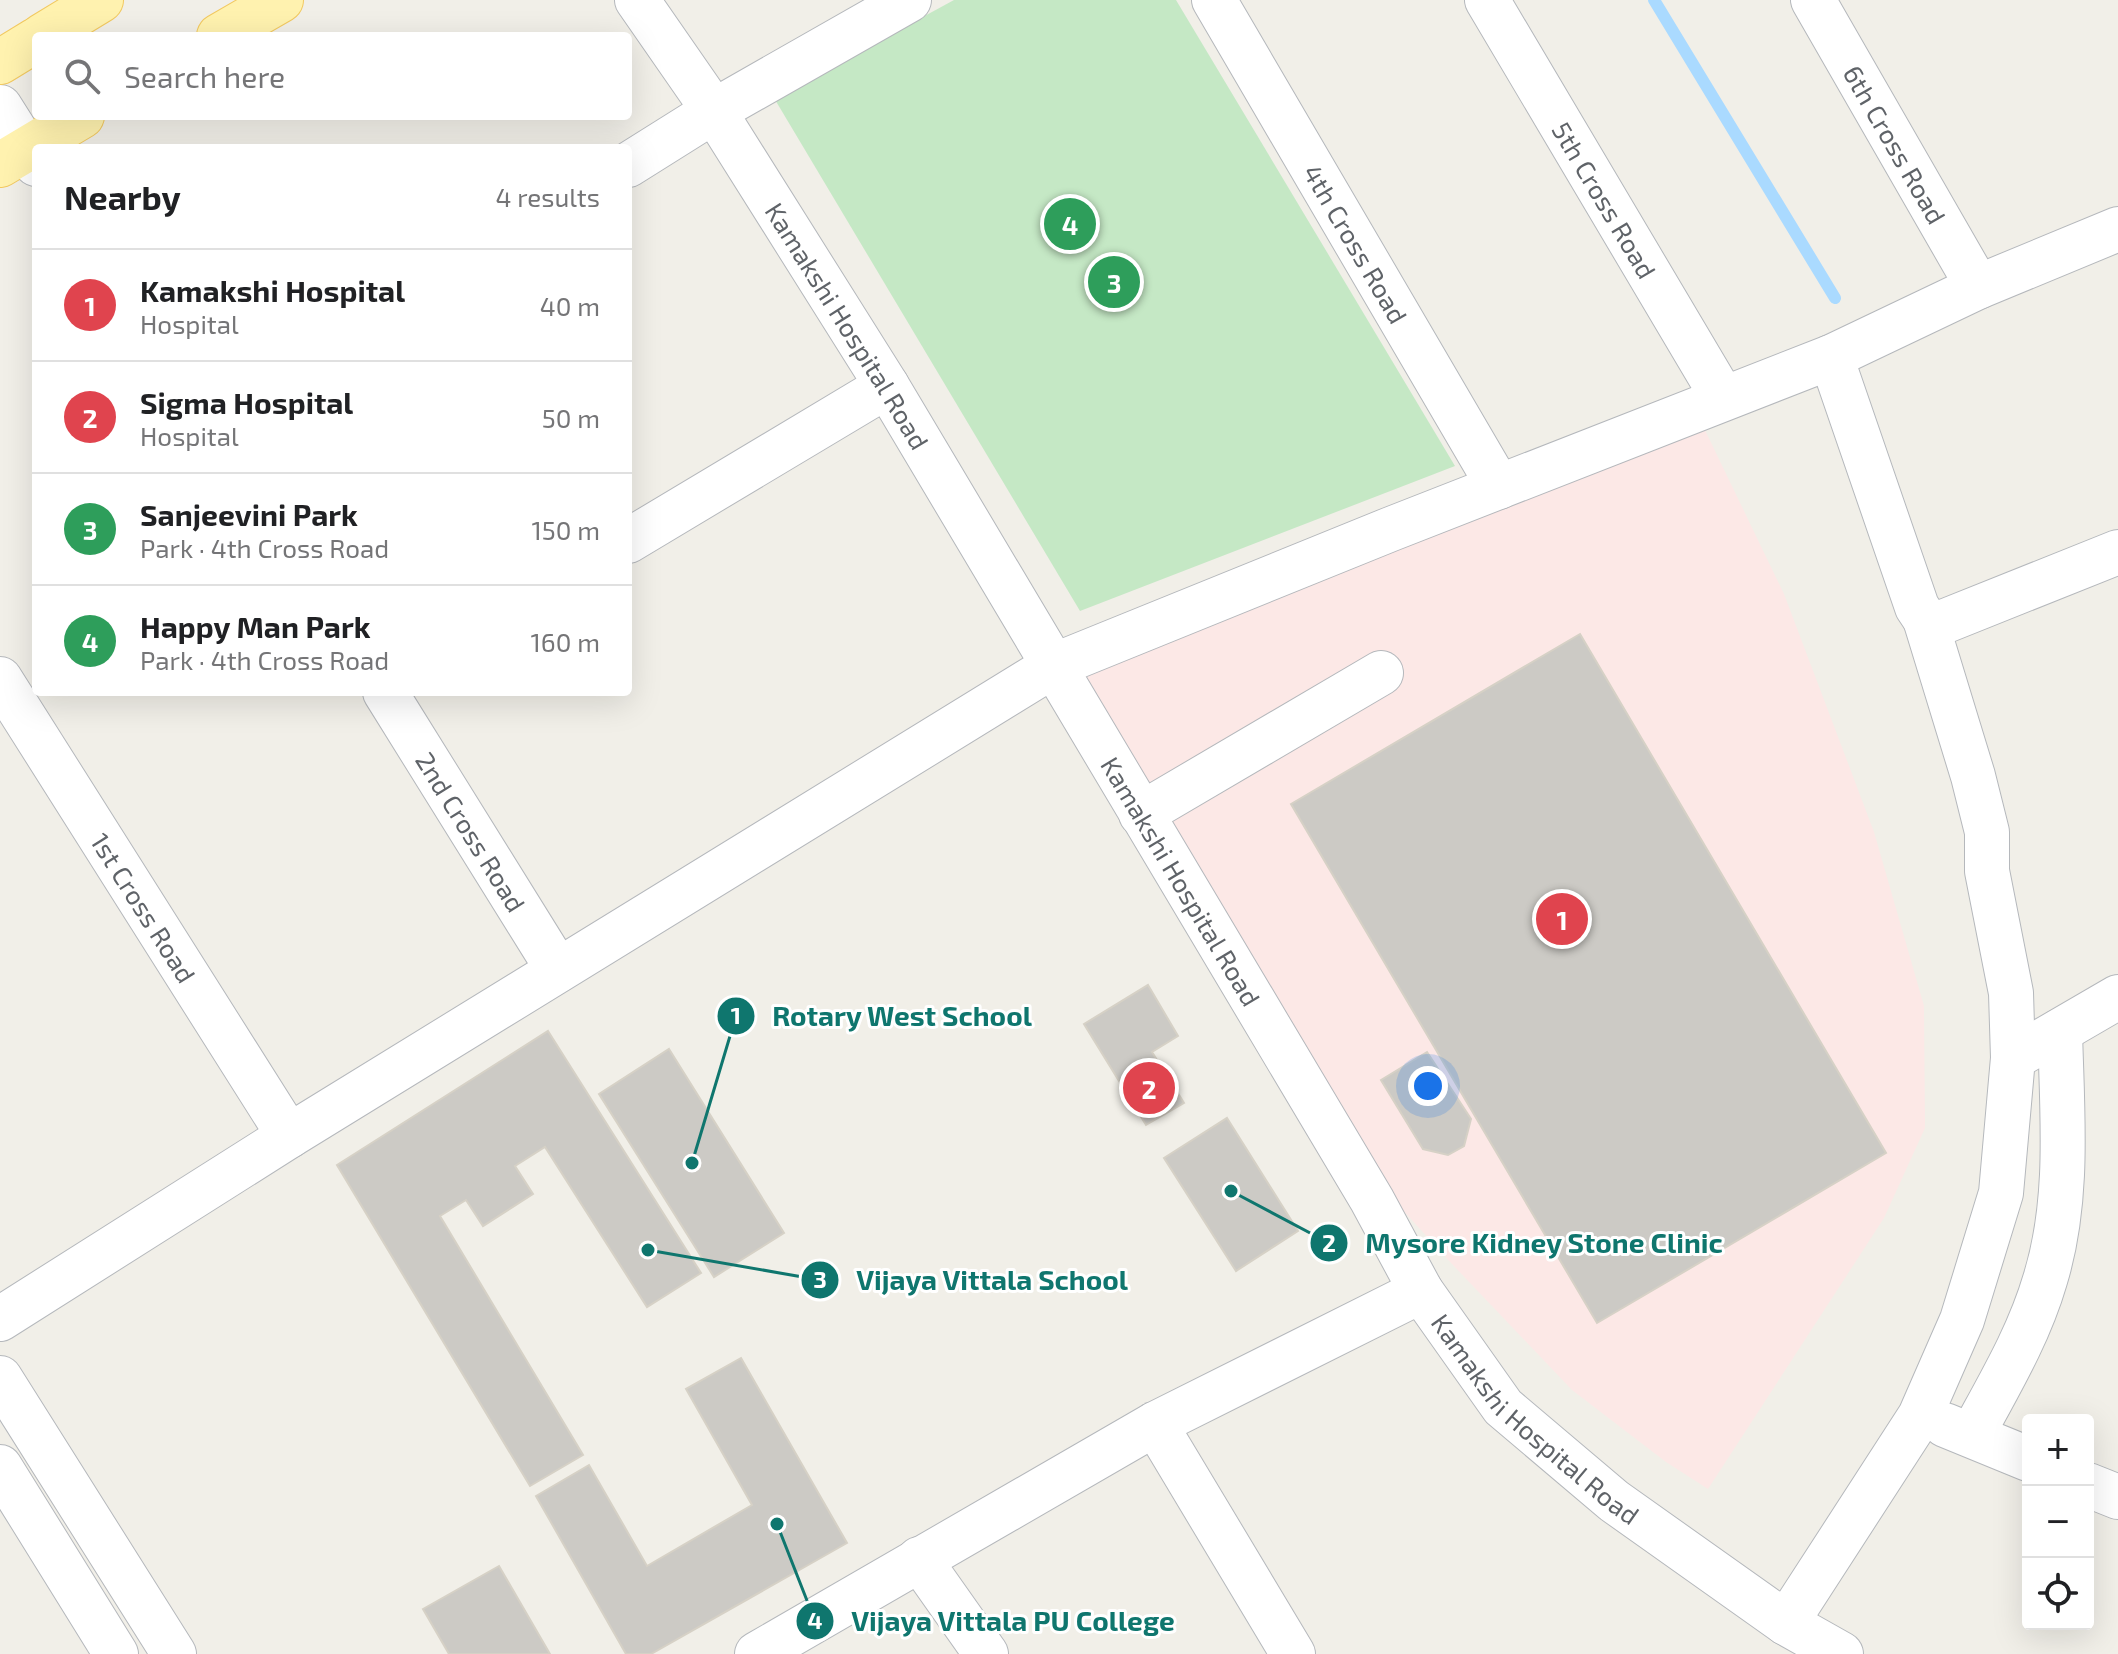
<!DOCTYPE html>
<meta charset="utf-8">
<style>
:root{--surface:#fff;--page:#f2f2f2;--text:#202124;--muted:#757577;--line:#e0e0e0;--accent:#ea4335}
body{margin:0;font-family:"Exo 2",sans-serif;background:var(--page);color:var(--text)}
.controls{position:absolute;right:24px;bottom:24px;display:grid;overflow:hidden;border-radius:8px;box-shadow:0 8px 32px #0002}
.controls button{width:72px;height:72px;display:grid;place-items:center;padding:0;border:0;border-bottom:2px solid var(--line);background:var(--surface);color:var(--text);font:40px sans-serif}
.you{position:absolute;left:1428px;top:1086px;width:28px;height:28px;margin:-20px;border:6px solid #fff;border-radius:50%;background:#1a73e8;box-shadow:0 0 0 12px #1a73e833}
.badge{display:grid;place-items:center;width:52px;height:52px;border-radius:50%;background:var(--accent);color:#fff;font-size:26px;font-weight:700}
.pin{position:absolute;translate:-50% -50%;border:4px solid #fff;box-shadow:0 2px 8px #0006}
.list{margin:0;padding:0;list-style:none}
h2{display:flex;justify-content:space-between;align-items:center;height:104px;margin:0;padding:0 32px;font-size:34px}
h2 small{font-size:26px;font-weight:400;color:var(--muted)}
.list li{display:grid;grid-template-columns:52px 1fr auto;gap:24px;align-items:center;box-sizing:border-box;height:112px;padding:0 32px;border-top:2px solid var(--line)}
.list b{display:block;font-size:30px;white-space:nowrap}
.list p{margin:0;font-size:26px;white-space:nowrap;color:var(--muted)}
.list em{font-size:26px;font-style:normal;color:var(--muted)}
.icon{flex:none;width:44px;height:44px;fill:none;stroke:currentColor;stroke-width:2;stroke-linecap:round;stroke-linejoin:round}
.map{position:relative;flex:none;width:2118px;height:1654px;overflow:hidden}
.search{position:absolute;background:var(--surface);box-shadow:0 8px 32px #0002;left:32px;top:32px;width:600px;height:88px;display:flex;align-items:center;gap:20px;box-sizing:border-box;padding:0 28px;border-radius:8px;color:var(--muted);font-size:30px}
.panel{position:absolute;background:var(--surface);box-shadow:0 8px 32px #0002;left:32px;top:144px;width:600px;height:552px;border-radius:8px}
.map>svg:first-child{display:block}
.medical{fill:#fce8e6}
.green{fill:#c5e8c5}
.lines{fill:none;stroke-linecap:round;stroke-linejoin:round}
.stream{stroke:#aadaff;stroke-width:12}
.building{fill:#cccac5;stroke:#d6d1c6;stroke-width:2}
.minor-casing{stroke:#b5b8bc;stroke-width:46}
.major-casing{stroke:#f2c960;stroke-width:46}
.minor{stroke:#fff;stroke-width:44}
.major{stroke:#fff2af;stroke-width:44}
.labels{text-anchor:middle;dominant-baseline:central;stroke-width:6;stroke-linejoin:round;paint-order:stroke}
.street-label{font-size:26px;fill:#5f6368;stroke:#fff}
.leader{fill:none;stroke:#0f766e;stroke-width:3}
.callout-dot{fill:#0f766e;stroke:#fff;stroke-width:3}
.mark-label{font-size:24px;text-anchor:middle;font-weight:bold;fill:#fff}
.callout-label{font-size:28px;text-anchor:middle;font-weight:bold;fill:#0f766e;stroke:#fff;stroke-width:6;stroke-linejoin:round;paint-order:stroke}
</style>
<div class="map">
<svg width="2118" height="1654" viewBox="0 0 2118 1654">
<rect width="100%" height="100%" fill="#f1efe8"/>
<path class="medical" d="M 1703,426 L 1784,594 L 1874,832 L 1924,1006 L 1925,1128 L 1884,1218 L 1708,1489 L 1666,1462 L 1572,1390 L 1452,1264 L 1389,1195 L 1082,678 Z"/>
<path class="green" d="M 954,0 L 1176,0 L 1455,466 L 1080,611 L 774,98 Z"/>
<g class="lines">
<path class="stream" d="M 1654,0 L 1835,298"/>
</g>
<g class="building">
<path d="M 1580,634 L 1886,1153 L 1597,1323 L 1291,804 Z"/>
<path d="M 1148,985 L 1178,1036 L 1152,1052 L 1184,1103 L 1146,1125 L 1084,1024 Z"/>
<path d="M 548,1031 L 701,1273 L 647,1307 L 545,1147 L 515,1166 L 533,1194 L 483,1226 L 466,1200 L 440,1216 L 583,1455 L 530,1486 L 337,1165 Z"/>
<path d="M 669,1049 L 784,1233 L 714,1277 L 599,1094 Z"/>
<path d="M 1427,1052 L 1471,1119 L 1464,1146 L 1448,1155 L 1423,1149 L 1381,1080 Z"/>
<path d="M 1227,1118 L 1298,1231 L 1236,1271 L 1164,1158 Z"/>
<path d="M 741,1358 L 847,1543 L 651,1654 L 626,1654 L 536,1496 L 589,1465 L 647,1566 L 752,1505 L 686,1389 Z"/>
<path d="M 499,1566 L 550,1654 L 449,1654 L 423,1609 Z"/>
</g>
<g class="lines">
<g class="minor-casing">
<g id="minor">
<path id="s1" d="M 637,0 L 714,111 L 887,386 L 1372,1200 L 1421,1291 L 1503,1407 L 1614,1501 L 1786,1623 L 1841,1654"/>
<path id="s2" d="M 1214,0 L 1499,487"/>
<path id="s3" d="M 1487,0 L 1723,398"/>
<path id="s4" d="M 1813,0 L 1978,287"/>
<path d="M 0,107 L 36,164"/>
<path d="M 628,165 L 714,111 L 909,0"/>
<path d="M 1831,357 L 1917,607 L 1925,619 L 1938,624 L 2118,552"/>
<path d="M 628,541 L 887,386"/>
<path d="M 1925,619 L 1973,776 L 1987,832 L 1987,871 L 2011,993 L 2013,1058"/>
<path id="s5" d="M 0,679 L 289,1136"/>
<path id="s6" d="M 385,692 L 558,970"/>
<path d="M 1141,814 L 1381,673"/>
<path d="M 0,1319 L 289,1136 L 1053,666 L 1391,529 L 1831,357 L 1978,287 L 2118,229"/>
<path d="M 0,1378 L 174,1654"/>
<path d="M 1155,1424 L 1293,1654"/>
<path d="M 1945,1425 L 2028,1459"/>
<path d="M 1972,1435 C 1999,1385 2029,1335 2045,1280 C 2070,1200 2062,1113 2060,1031"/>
<path d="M 0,1467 L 116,1654"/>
<path d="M 2088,1485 L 2118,1497"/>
<path d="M 919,1559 L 986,1654"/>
<path d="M 1786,1623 L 1920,1416 L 1962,1320 L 2001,1193 L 2013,1058 L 2118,997"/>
<path d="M 757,1654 L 1155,1424 L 1421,1291"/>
</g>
</g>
<g class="major-casing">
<g id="major">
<path d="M 42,36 L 101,0"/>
<path d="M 219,36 L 281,0"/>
<path d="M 0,62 L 36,40"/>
<path d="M 0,165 L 82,116"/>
</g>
</g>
<use href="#minor" class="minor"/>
<use href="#major" class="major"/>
</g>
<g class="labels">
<g class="street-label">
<text stroke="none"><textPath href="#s4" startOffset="166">6th Cross Road</textPath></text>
<text stroke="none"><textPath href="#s3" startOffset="232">5th Cross Road</textPath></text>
<text stroke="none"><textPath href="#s2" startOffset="282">4th Cross Road</textPath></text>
<text stroke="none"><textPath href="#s1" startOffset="388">Kamakshi Hospital Road</textPath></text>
<text stroke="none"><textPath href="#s6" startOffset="164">2nd Cross Road</textPath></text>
<text stroke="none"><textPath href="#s1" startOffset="1036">Kamakshi Hospital Road</textPath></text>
<text stroke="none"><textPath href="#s5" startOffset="270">1st Cross Road</textPath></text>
<text stroke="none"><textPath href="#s1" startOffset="1684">Kamakshi Hospital Road</textPath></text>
</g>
</g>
<path class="leader" d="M692 1163L736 1016M1231 1191L1329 1243M648 1250L820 1280M777 1524L815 1621"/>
<g class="callout-dot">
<circle cx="692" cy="1163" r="8"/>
<circle cx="1231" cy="1191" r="8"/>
<circle cx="648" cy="1250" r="8"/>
<circle cx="777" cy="1524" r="8"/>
<circle cx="736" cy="1016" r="20"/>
<circle cx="1329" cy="1243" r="20"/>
<circle cx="820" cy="1280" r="20"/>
<circle cx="815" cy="1621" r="20"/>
</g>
<g class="mark-label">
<text x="736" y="1024">1</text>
<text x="1329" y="1252">2</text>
<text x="820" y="1288">3</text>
<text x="815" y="1629">4</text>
</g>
<g class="callout-label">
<text x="902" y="1026">Rotary West School</text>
<text x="1544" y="1253">Mysore Kidney Stone Clinic</text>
<text x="992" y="1290">Vijaya Vittala School</text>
<text x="1013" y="1631">Vijaya Vittala PU College</text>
</g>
</svg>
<div class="controls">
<button>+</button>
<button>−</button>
<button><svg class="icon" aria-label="locate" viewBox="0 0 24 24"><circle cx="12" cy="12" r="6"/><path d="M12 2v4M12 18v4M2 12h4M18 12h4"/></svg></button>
</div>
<div class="you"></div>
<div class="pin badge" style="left:1562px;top:919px;background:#e0444e">1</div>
<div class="pin badge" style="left:1149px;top:1088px;background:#e0444e">2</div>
<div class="pin badge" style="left:1114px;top:282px;background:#2e9e5b">3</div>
<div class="pin badge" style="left:1070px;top:224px;background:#2e9e5b">4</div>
<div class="search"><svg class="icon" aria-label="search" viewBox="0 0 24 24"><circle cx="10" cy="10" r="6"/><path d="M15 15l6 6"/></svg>Search here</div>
<section class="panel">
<h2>Nearby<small>4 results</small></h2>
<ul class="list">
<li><span class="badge" style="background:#e0444e">1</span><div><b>Kamakshi Hospital</b><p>Hospital</p></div><em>40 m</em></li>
<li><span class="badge" style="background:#e0444e">2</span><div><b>Sigma Hospital</b><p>Hospital</p></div><em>50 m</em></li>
<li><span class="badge" style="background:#2e9e5b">3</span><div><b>Sanjeevini Park</b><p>Park · 4th Cross Road</p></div><em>150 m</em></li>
<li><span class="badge" style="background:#2e9e5b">4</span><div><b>Happy Man Park</b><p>Park · 4th Cross Road</p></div><em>160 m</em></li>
</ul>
</section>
</div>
